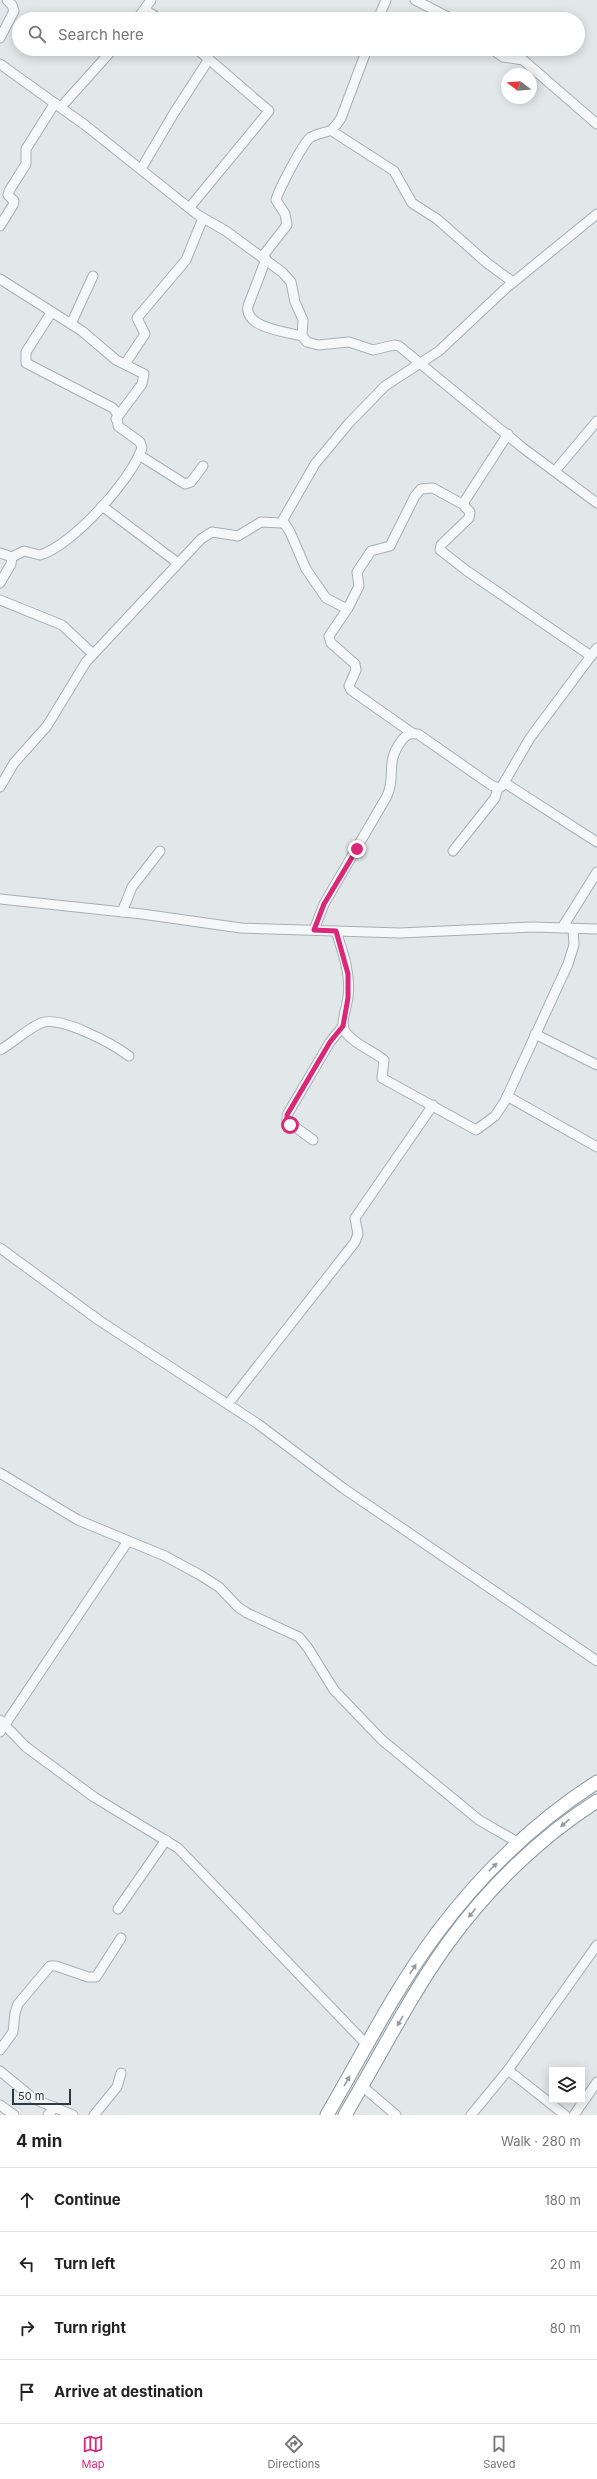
<!DOCTYPE html>
<meta charset="utf-8">
<style>
:root{--surface:#fff;--page:#f2f2f2;--text:#222;--muted:#767676;--line:#e0e0e0;--accent:#db2777}
body{margin:0;font-family:Inter,sans-serif;background:var(--page);color:var(--text)}
.controls{position:absolute;right:12px;bottom:12px;display:grid;overflow:hidden;border-radius:0px;box-shadow:0 2px 10px #0003}
.controls button{width:36px;height:36px;display:grid;place-items:center;padding:0;border:0;border-bottom:1px solid var(--line);background:var(--surface);color:var(--text);font:20px sans-serif}
.compass{position:absolute;left:501px;top:68px;width:36px;height:36px;border-radius:50%;background:var(--surface);box-shadow:0 2px 10px #0003;rotate:286deg}
.scale{position:absolute;left:12px;bottom:10px;width:59px;box-sizing:border-box;padding-left:4px;border:2px solid #2b3841;border-top:0;font-size:11px;line-height:14px;white-space:nowrap;color:#2b3841;-webkit-text-stroke:3px #f2f5f7;paint-order:stroke}
.stop{position:absolute;width:12px;height:12px;margin:-9px;border:3px solid #db2777;border-radius:50%;background:#fff}
.stop.end{background:#db2777;border-color:#fff;box-shadow:0 1px 4px #0008}
.list{margin:0;padding:0;list-style:none}
h2{display:flex;justify-content:space-between;align-items:center;height:52px;margin:0;padding:0 16px;font-size:17px}
h2 small{font-size:13px;font-weight:400;color:var(--muted)}
.list li{display:grid;grid-template-columns:26px 1fr auto;gap:12px;align-items:center;box-sizing:border-box;height:64px;padding:0 16px;border-top:1px solid var(--line)}
.list b{display:block;font-size:15px;white-space:nowrap}
.list em{font-size:13px;font-style:normal;color:var(--muted)}
.icon{flex:none;width:22px;height:22px;fill:none;stroke:currentColor;stroke-width:2;stroke-linecap:round;stroke-linejoin:round}
.map{position:relative;flex:none;width:597px;height:2115px;overflow:hidden}
.search{position:absolute;background:var(--surface);box-shadow:0 2px 10px #0003;left:12px;right:12px;top:12px;height:44px;display:flex;align-items:center;gap:10px;box-sizing:border-box;padding:0 14px;border-radius:22px;color:var(--muted);font-size:15px}
.sheet{height:308px;background:var(--surface)}
nav{display:flex;justify-content:space-around;align-items:center;box-sizing:border-box;height:56px;border-top:1px solid var(--line);background:var(--surface);font-size:11px;color:var(--muted)}
nav a{display:grid;justify-items:center;gap:2px}
nav .on{color:var(--accent)}
.map>svg:first-child{display:block}
.lines{fill:none;stroke-linecap:round;stroke-linejoin:round}
.minor-casing{stroke:#a7afb4;stroke-width:11}
.highway-casing{stroke:#8a97a0;stroke-width:15}
.minor{stroke:#f5f7f8;stroke-width:9}
.highway{stroke:#fff;stroke-width:13}
.oneway{fill:#959ca0}
.route{stroke:#db2777;stroke-width:5}
</style>
<div class="map">
<svg width="597" height="2115" viewBox="0 0 597 2115">
<rect width="100%" height="100%" fill="#e2e7ea"/>
<g class="lines">
<g class="minor-casing">
<g id="minor">
<path d="M 415,0 L 452,19"/>
<path d="M 143,11 L 151,0"/>
<path d="M 136,19 L 145,10 L 160,19"/>
<path d="M 378,19 L 386,0"/>
<path d="M 0,38 L 14,11 L 12,5 L 7,0"/>
<path d="M 492,49 L 503,57 L 523,60 L 597,124"/>
<path d="M 0,64 L 85,125 L 198,215 L 226,231 L 282,272 L 291,282 L 295,302 L 303,320 L 302,336 L 307,342 L 318,345 L 349,342 L 373,350 L 394,345 L 399,346 L 523,448 L 597,503"/>
<path d="M 61,107 L 113,49"/>
<path d="M 332,131 L 394,171 L 412,203 L 437,219 L 487,263 L 513,282"/>
<path d="M 141,169 L 174,113 L 209,59"/>
<path d="M 190,207 L 269,111 L 197,49"/>
<path d="M 0,226 L 13,205 L 14,201 L 8,195 L 9,191 L 26,164 L 26,149 L 55,103"/>
<path d="M 262,257 L 287,225 L 285,214 L 276,200 C 278,191 304,141 311,137 C 327,129 329,137 341,118 L 367,49"/>
<path d="M 266,259 L 248,306 C 244,328 287,332 302,336"/>
<path d="M 0,279 L 82,331 L 116,360 L 144,374 L 142,384 L 116,419"/>
<path d="M 71,324 L 93,276"/>
<path d="M 125,364 L 145,334 L 137,318 L 186,260 L 203,218"/>
<path d="M 508,434 L 464,502 L 465,507 L 470,512 L 469,518 L 441,545 L 440,550 L 467,571 L 591,656"/>
<path d="M 139,455 L 185,484 L 191,482 L 203,466"/>
<path d="M 555,471 L 597,421"/>
<path d="M 102,506 L 178,563"/>
<path d="M 283,521 L 290,532 L 306,569 L 326,598 L 347,609"/>
<path d="M 0,553 L 12,557 L 24,551 L 40,555 C 72,546 132,479 142,448 L 140,442 L 118,426 L 117,413 L 113,408 L 26,363 L 26,352 L 51,313"/>
<path d="M 0,583 L 11,564 L 12,557"/>
<path d="M 0,600 L 62,625 L 93,654"/>
<path d="M 412,733 L 351,690 L 349,686 L 356,670 L 355,664 L 331,643 L 329,636 L 348,608 L 359,586 L 357,572 L 371,551 L 390,546 L 415,496 L 421,489 L 433,488 L 464,505"/>
<path d="M 505,783 L 597,842"/>
<path d="M 0,787 L 14,763 L 47,726 L 86,662 L 201,539 L 212,532 L 238,536 L 261,522 L 281,523 L 315,464 L 349,423 L 385,386 L 439,351 L 505,289 L 597,214"/>
<path d="M 453,851 L 495,798 L 498,788"/>
<path d="M 0,899 L 142,914 L 241,928 L 400,933 L 533,927 L 597,929"/>
<path d="M 122,912 L 132,887 L 160,851"/>
<path d="M 562,928 L 597,872"/>
<path d="M 314,930 L 324,904 L 387,796 C 397,773 384,764 402,740 C 407,734 410,733 418,734 L 491,785 L 498,788 L 502,786 L 530,738 L 597,648"/>
<path d="M 336,931 C 343,953 351,974 348,997 C 347,1008 339,1024 346,1033 C 357,1046 372,1050 384,1060 L 382,1078 L 476,1130 L 495,1116 L 505,1101 L 568,964 L 574,945 L 573,929"/>
<path d="M 535,1034 L 597,1065"/>
<path d="M 0,1050 C 14,1042 27,1029 41,1023 C 60,1015 113,1044 129,1056"/>
<path d="M 507,1096 L 597,1147"/>
<path d="M 313,1140 L 287,1121 L 287,1115 L 330,1042 L 343,1026"/>
<path d="M 0,1248 L 100,1321 L 258,1424 L 343,1488 L 597,1661"/>
<path d="M 228,1404 L 355,1242 L 358,1234 L 355,1218 L 433,1105"/>
<path d="M 0,1473 L 78,1520 L 165,1556 L 200,1575 L 219,1587 L 238,1607 L 247,1613 L 299,1637 L 308,1648 L 334,1690 L 382,1740 L 479,1820 L 519,1843"/>
<path d="M 0,1720 L 26,1747 L 94,1797 L 178,1848 L 368,2046"/>
<path d="M 0,1732 L 128,1541"/>
<path d="M 118,1909 L 166,1840"/>
<path d="M 0,2050 L 13,2032 L 15,2013 L 18,2004 L 50,1966 L 56,1966 L 88,1977 L 96,1977 L 121,1938"/>
<path d="M 508,2070 L 565,2115"/>
<path d="M 0,2071 L 34,2099 L 73,2115"/>
<path d="M 362,2086 L 396,2115"/>
<path d="M 0,2105 L 14,2115"/>
<path d="M 48,2115 L 55,2107"/>
<path d="M 94,2115 L 117,2087 L 121,2073"/>
<path d="M 471,2115 L 508,2070 L 597,1945"/>
<path d="M 574,2115 L 597,2082"/>
</g>
</g>
<g class="highway-casing">
<g id="highway">
<path d="M 327,2115 C 362,2055 395,1989 437,1933 C 481,1874 535,1822 597,1782"/>
<path d="M 345,2115 C 379,2058 409,1997 448,1943 C 488,1888 540,1837 597,1801"/>
</g>
</g>
<use href="#minor" class="minor"/>
<use href="#highway" class="highway"/>
</g>
<defs><path id="oneway-solid" d="M-6-.8H1V-3.2L6.5 0L1 3.2V.8H-6Z"/></defs>
<g class="oneway">
<use href="#oneway-solid" transform="translate(565 1823) rotate(140)"/>
<use href="#oneway-solid" transform="translate(493 1867) rotate(-45)"/>
<use href="#oneway-solid" transform="translate(472 1913) rotate(129)"/>
<use href="#oneway-solid" transform="translate(413 1969) rotate(-57)"/>
<use href="#oneway-solid" transform="translate(400 2021) rotate(120)"/>
<use href="#oneway-solid" transform="translate(347 2081) rotate(-60)"/>
</g>
<g class="lines">
<path class="route" d="M 290,1125 L 287,1121 L 287,1115 L 330,1042 L 343,1026 L 348,998 L 348,974 L 336,931 L 314,930 L 324,904 L 357,849"/>
</g>
</svg>
<div class="controls">
<button><svg class="icon" aria-label="layers" viewBox="0 0 24 24"><path d="M12 4l9 5-9 5-9-5zM3 14l9 5 9-5"/></svg></button>
</div>
<svg class="compass" viewBox="-18 -18 36 36"><path d="M0-13l5 13h-10z" fill="#e53935"/><path d="M0 13l5-13h-10z" fill="#767676"/></svg>
<div class="scale">50 m</div>
<div class="stop" style="left:290px;top:1125px"></div>
<div class="stop end" style="left:357px;top:849px"></div>
<div class="search"><svg class="icon" aria-label="search" viewBox="0 0 24 24"><circle cx="10" cy="10" r="6"/><path d="M15 15l6 6"/></svg>Search here</div>
</div>
<section class="sheet">
<h2>4 min<small>Walk · 280 m</small></h2>
<ul class="list">
<li><svg class="icon" aria-label="ahead" viewBox="0 0 24 24"><path d="M12 20V5M6 11l6-6 6 6"/></svg><div><b>Continue</b></div><em>180 m</em></li>
<li><svg class="icon" aria-label="left" viewBox="0 0 24 24"><path d="M17 20v-9H6M10 6l-5 5 5 5"/></svg><div><b>Turn left</b></div><em>20 m</em></li>
<li><svg class="icon" aria-label="right" viewBox="0 0 24 24"><path d="M7 20v-9h11M14 6l5 5-5 5"/></svg><div><b>Turn right</b></div><em>80 m</em></li>
<li><svg class="icon" aria-label="arrive" viewBox="0 0 24 24"><path d="M6 21V4h12l-3 4 3 4H6"/></svg><div><b>Arrive at destination</b></div></li>
</ul>
</section>
<nav>
<a class="on"><svg class="icon" aria-label="map" viewBox="0 0 24 24"><path d="M3 6l6-2 6 2 6-2v14l-6 2-6-2-6 2zM9 4v14M15 6v14"/></svg>Map</a>
<a><svg class="icon" aria-label="directions" viewBox="0 0 24 24"><path d="M12 3l9 9-9 9-9-9zM9 14v-3h6M13 9l2 2-2 2"/></svg>Directions</a>
<a><svg class="icon" aria-label="saved" viewBox="0 0 24 24"><path d="M7 4h10v16l-5-4-5 4z"/></svg>Saved</a>
</nav>
